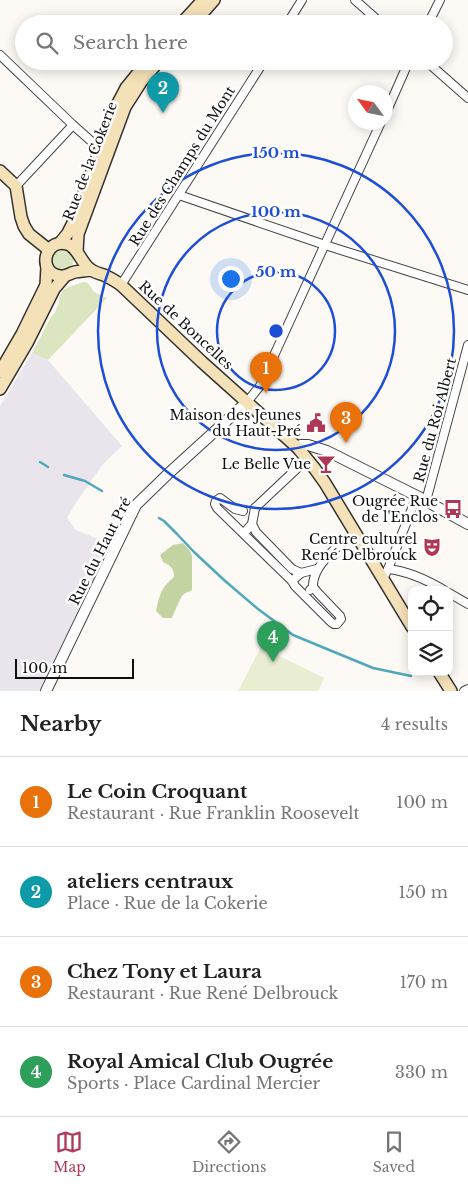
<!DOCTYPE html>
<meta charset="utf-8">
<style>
:root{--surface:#fff;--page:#f2f2f2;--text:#222;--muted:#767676;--line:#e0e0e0;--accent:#af3857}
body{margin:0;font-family:"Libre Baskerville",serif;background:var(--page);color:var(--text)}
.controls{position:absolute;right:15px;bottom:15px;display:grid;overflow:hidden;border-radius:10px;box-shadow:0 2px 12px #0003}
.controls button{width:45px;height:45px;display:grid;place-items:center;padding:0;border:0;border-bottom:1px solid var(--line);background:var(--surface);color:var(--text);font:25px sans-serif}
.compass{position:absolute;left:348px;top:85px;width:45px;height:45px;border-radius:50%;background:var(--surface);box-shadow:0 2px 12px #0003;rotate:303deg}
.scale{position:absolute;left:15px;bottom:12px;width:119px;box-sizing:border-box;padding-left:5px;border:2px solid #101010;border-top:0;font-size:14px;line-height:18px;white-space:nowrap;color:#101010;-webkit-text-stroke:4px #fff;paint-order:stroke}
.you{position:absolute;left:230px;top:278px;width:18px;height:18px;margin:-12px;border:4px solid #fff;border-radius:50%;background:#1a73e8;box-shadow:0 0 0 8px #1a73e833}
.badge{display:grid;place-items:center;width:32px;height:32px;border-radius:50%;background:var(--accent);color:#fff;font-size:16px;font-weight:700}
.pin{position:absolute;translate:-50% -41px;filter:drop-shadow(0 1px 2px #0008)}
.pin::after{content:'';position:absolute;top:26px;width:18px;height:15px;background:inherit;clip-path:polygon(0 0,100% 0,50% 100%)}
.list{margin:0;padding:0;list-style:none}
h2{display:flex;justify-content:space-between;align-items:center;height:65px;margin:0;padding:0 20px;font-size:21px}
h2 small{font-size:16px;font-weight:400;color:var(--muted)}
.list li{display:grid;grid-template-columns:32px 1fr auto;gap:15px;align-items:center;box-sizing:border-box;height:90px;padding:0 20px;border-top:1px solid var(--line)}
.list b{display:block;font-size:19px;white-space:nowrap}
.list p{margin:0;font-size:16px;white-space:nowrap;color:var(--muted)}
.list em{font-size:16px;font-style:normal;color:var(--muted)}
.icon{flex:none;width:28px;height:28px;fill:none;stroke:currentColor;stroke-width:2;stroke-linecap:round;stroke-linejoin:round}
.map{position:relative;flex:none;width:468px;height:691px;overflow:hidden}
.search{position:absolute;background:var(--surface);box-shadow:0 2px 12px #0003;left:15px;right:15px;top:15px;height:55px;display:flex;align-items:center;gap:12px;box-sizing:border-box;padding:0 18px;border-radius:28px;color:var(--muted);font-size:19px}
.sheet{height:425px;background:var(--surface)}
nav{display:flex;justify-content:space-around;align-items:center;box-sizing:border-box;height:70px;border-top:1px solid var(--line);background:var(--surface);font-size:14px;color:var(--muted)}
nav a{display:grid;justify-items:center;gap:2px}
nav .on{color:var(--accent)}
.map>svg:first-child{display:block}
.industrial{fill:#eae5ed}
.green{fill:#dbe5c0}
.forest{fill:#c3d4a2}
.pitch{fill:#e9edd1}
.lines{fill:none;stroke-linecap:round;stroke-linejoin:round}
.stream{stroke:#4ea9bd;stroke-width:2.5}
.minor-casing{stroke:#434343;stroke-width:10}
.tertiary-casing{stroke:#434343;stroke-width:12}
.secondary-casing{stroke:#323232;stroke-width:14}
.minor{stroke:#fff;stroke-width:8}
.tertiary{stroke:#fff;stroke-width:10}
.secondary{stroke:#f5e1b7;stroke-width:11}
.ring{fill:none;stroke:#1d4ed8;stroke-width:2.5}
.labels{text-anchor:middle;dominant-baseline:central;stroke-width:5;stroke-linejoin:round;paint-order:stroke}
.street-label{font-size:14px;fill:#101010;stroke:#fff}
.poi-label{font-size:14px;fill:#101010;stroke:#fff;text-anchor:end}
.centre{fill:#1d4ed8;stroke:#fff;stroke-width:2.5}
.ring-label{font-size:15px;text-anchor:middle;font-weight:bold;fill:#1d4ed8;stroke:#fff;stroke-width:5;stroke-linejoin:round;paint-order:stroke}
</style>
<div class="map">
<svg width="468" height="691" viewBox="0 0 468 691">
<rect width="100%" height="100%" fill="#fdf9f4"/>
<path class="industrial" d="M 32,353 L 48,360 L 122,446 L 103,464 L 75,504 L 67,518 L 76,530 L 111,544 L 56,661 L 40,691 L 0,691 L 0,406 Z"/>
<g class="green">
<path d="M 60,248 L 67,249 C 71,253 75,256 73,263 C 66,280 38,263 60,248 Z"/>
<path d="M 83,282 L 88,283 L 94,292 L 107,298 L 48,360 L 32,353 L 51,317 L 54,314 L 59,303 L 59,298 L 64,289 Z"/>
</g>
<path class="forest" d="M 183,543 L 190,551 L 192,556 L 192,590 C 190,592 186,592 184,594 C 181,595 174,614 172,618 L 163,618 L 156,611 C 160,594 161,588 174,577 C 174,568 171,566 163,562 L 160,555 L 173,545 Z"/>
<path class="pitch" d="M 261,647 L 324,678 L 318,691 L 238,691 Z"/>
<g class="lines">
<g class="stream">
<path d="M 40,462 L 48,467"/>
<path d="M 64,475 L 85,481 L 102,491"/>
<path d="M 159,518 L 164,521 L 177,534 L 194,552 L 224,580 L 258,609 L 293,635 L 373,668 L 411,676"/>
</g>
<g class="minor-casing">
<g id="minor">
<path d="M 355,0 L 382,24"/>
<path d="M 287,24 L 302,0"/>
<path d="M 428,24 L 440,0"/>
<path d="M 0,55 L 73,125 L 16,186"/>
<path d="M 426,61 L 468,98"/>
<path d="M 386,113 L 409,61"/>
<path d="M 73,125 L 91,141"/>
<path d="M 179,195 L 325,245 L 468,290"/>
<path d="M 121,285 L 264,61"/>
<path d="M 247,402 L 260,386 L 381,122"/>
<path d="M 426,501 L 468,345"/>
<path d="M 255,508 L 307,459"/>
<path d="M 243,511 L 235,509 L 220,498 L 216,501 L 215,504 L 217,508 L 292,581 L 295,586 L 331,622 L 334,624 L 337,624 L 341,619 L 340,616 L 318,593 L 313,587"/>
<path d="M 252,524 L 256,532 L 292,569 L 301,573"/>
<path d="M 244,533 L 252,524 L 255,508"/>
<path d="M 388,569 C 408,571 427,580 444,590"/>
<path d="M 383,579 L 388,569 L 417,496"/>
<path d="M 292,581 L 301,573 L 317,569"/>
<path d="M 310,590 L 313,587 C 312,566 339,544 355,534"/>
<path d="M 449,593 L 468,604"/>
<path d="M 464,691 L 468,689"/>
</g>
</g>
<g class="tertiary-casing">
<g id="tertiary">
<path d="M 298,448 L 301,445 L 308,445 L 327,451 L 417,496 L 468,524"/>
<path d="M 46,691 L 136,505 L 169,473 L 247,402"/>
</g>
</g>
<g class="secondary-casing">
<g id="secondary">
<path d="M 181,24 L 203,0"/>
<path d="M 193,24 L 214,0"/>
<path d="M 0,171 L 16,186 L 21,217 L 24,226 L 29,234 L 49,250"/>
<path d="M 60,243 L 68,233 L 73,223 L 116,107 L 126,88 L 148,61"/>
<path d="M 77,251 L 78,234 L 125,107 L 141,82 L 159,61"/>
<path d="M 91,270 C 86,271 80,271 75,272 C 70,273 66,277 60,276 C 37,273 44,238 67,244 C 78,247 81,263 90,269 C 94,272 100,274 104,275 C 110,278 116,281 121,285 L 202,362 L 298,448 L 315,469 L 325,483 L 412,627"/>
<path d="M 0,372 L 22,334 L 46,285 L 47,267"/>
<path d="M 0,389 L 27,343 L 54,289 L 65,276"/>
<path d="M 439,672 L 451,691"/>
</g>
</g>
<use href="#minor" class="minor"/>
<use href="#tertiary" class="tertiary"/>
<use href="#secondary" class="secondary"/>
</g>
<g class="ring">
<circle cx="276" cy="331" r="59"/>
<circle cx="276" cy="331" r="119"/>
<circle cx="276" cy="331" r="178"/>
</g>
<defs>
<g id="civic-bare" transform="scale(1.5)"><path d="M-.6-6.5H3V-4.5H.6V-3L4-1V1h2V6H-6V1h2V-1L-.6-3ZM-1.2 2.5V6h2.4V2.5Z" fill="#af3857" stroke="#fff" stroke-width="2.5" paint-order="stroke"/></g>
<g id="bar-bare" transform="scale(1.5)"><path d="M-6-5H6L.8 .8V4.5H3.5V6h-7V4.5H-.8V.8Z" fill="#af3857" stroke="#fff" stroke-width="2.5" paint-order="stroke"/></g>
<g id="bus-bare" transform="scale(1.5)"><path d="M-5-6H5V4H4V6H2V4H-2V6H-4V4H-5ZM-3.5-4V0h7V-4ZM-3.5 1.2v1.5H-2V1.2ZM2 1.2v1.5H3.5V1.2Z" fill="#af3857" stroke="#fff" stroke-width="2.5" paint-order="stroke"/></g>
<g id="theatre-bare" transform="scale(1.5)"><path d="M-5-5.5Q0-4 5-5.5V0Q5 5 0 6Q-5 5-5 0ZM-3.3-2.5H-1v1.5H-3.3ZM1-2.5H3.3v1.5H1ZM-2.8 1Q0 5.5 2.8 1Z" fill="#af3857" stroke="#fff" stroke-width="2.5" paint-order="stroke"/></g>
</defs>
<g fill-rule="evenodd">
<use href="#civic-bare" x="316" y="423"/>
<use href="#bar-bare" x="326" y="464"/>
<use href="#bus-bare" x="453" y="509"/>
<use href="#theatre-bare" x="432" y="547"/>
</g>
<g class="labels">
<g class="street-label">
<text transform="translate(90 161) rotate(-69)">Rue de la Cokerie</text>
<text transform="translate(182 166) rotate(-58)">Rue des Champs du Mont</text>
<text transform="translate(186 325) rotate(43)">Rue de Boncelles</text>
<text transform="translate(435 420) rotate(-75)">Rue du Roi Albert</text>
<text transform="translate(100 551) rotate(-63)">Rue du Haut Pré</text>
</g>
<g class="poi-label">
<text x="301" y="415">Maison des Jeunes<tspan x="301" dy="16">du Haut-Pré</tspan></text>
<text x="311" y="464">Le Belle Vue</text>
<text x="438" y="501">Ougrée Rue<tspan x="438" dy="16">de l'Enclos</tspan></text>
<text x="417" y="539">Centre culturel<tspan x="417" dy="16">René Delbrouck</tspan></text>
</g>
</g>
<circle cx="276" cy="331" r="8" class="centre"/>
<g class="ring-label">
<text x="276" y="158">150 m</text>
<text x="276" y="217">100 m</text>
<text x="276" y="277">50 m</text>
</g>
</svg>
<div class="controls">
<button><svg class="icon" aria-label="locate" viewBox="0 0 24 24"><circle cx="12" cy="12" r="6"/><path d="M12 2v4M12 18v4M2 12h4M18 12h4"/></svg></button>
<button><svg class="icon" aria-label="layers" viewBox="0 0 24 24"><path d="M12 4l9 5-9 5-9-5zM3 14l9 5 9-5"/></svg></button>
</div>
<svg class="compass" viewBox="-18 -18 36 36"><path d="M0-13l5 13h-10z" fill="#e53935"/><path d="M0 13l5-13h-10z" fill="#767676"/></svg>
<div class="scale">100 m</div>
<div class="you"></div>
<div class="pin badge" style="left:266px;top:393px;background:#e8710a">1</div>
<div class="pin badge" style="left:163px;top:113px;background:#0f9aa8">2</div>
<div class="pin badge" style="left:346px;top:443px;background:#e8710a">3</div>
<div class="pin badge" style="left:273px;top:662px;background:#2e9e5b">4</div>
<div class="search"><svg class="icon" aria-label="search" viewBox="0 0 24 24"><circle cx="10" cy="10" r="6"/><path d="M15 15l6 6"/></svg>Search here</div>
</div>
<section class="sheet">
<h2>Nearby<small>4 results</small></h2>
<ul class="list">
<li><span class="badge" style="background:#e8710a">1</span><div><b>Le Coin Croquant</b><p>Restaurant · Rue Franklin Roosevelt</p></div><em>100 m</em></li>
<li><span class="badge" style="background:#0f9aa8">2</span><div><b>ateliers centraux</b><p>Place · Rue de la Cokerie</p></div><em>150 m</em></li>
<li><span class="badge" style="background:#e8710a">3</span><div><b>Chez Tony et Laura</b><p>Restaurant · Rue René Delbrouck</p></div><em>170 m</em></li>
<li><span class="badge" style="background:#2e9e5b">4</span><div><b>Royal Amical Club Ougrée</b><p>Sports · Place Cardinal Mercier</p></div><em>330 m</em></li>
</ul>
</section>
<nav>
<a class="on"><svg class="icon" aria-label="map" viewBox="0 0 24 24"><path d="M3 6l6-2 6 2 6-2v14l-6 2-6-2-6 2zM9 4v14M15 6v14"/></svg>Map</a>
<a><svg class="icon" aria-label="directions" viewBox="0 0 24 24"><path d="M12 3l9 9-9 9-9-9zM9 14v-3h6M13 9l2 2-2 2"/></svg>Directions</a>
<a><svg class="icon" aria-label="saved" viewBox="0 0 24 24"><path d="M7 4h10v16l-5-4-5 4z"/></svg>Saved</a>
</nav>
